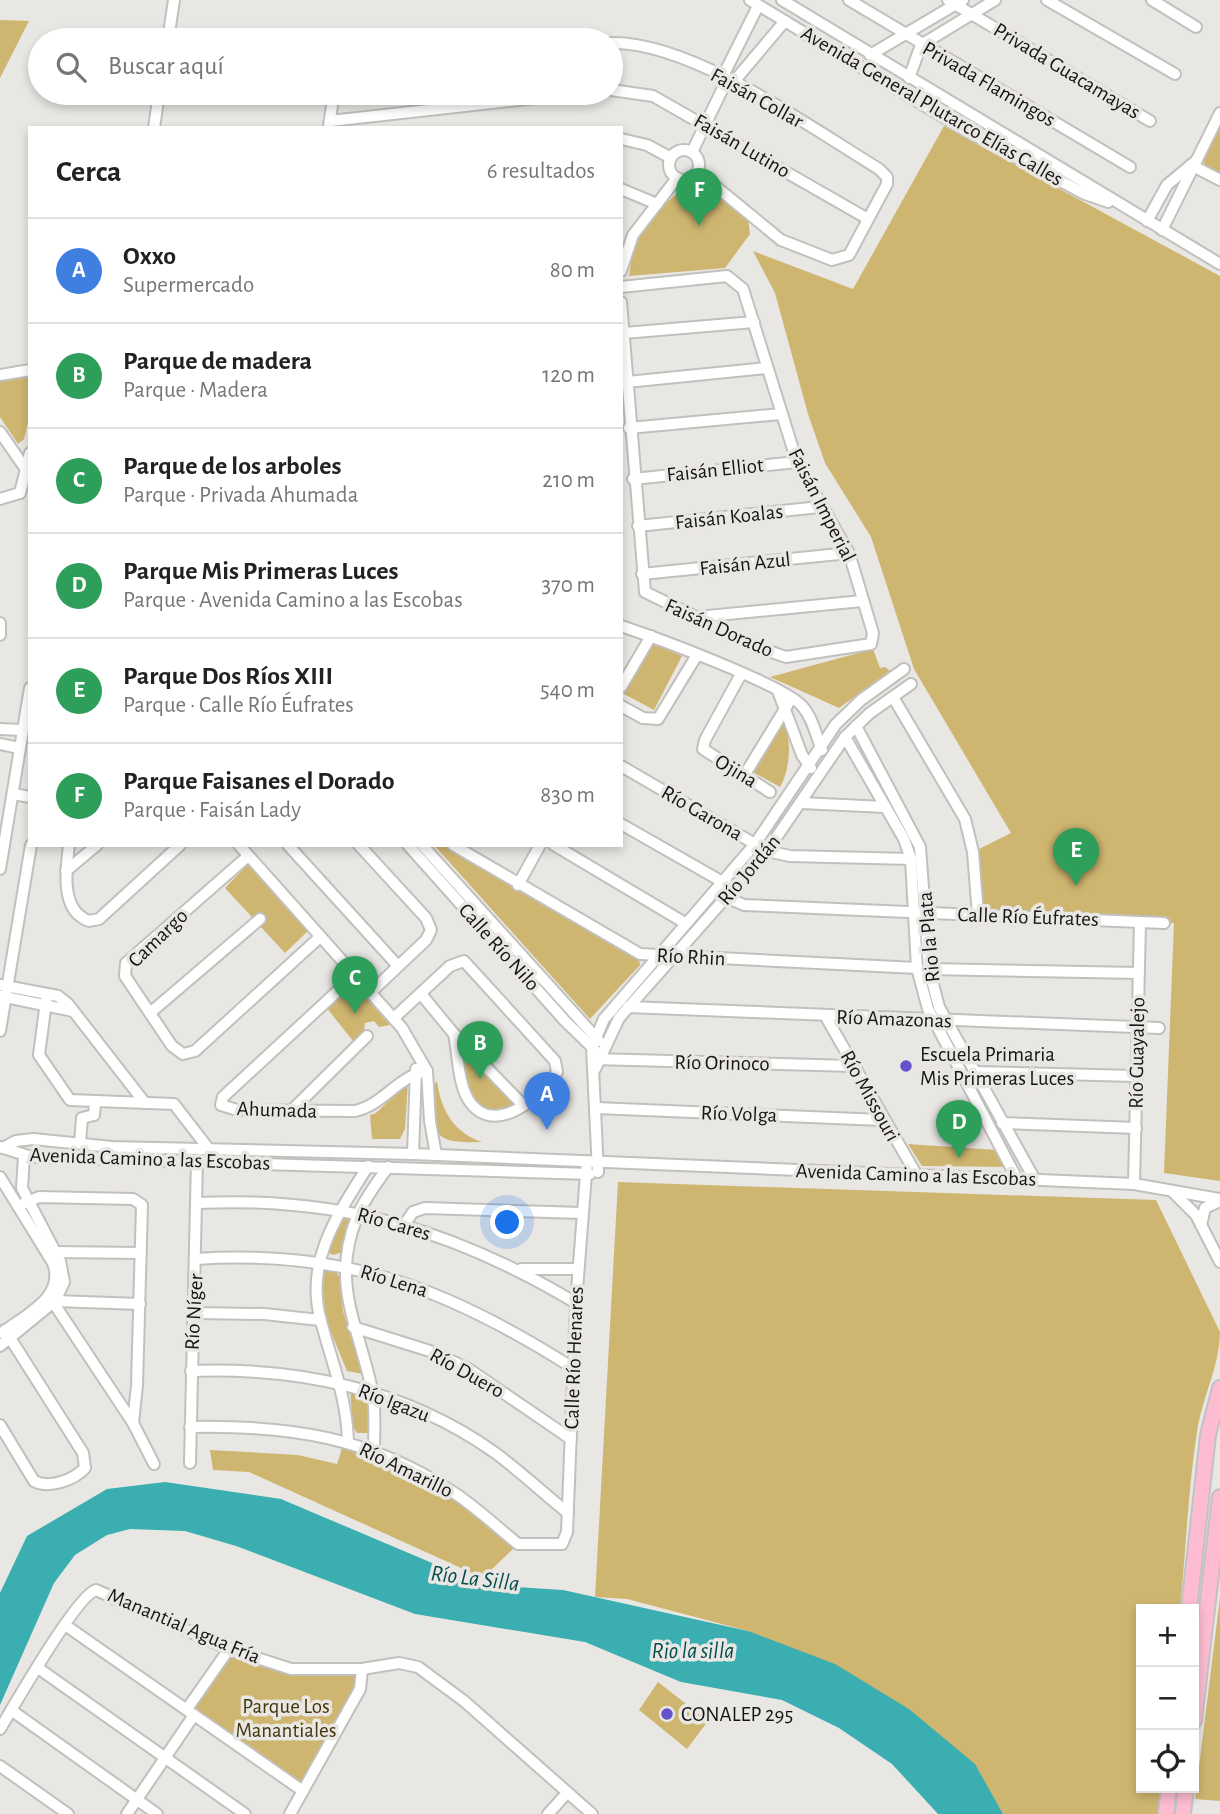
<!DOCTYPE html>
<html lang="es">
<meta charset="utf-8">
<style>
:root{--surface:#fff;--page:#f6f6f6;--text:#222;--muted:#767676;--line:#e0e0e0;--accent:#1a73e8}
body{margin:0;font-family:"Alegreya Sans",sans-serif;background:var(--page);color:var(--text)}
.controls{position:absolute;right:21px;bottom:21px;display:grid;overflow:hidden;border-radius:0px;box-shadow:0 4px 10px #0003}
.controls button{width:63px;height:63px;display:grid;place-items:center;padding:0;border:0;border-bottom:2px solid var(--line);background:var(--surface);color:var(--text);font:35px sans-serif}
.you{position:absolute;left:508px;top:1223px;width:24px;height:24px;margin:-18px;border:5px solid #fff;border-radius:50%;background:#1a73e8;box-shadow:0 0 0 10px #1a73e833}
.badge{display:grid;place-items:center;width:46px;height:46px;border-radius:50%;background:var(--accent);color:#fff;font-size:23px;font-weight:700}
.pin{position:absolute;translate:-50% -58px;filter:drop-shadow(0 2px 4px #0008)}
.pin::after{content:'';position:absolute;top:37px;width:24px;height:21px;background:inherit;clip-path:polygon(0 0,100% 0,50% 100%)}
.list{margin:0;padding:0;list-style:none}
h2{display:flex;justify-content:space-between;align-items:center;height:91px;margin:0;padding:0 28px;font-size:30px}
h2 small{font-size:23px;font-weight:400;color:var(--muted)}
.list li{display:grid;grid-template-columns:46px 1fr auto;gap:21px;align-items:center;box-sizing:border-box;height:105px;padding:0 28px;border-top:2px solid var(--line)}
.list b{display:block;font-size:26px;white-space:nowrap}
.list p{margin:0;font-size:23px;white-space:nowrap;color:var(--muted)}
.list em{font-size:23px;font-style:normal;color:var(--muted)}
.icon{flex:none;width:38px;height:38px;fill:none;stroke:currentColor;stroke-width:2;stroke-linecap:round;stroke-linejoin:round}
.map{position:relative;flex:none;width:1220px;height:1814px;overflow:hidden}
.search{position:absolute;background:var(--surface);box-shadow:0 4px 10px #0003;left:28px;top:28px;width:595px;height:77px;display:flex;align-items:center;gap:18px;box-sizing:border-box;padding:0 24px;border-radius:38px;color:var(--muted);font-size:26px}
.panel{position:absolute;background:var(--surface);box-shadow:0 4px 10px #0003;left:28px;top:126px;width:595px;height:721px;border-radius:0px}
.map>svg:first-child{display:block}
.green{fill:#cfb670}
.water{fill:#3aaeb0}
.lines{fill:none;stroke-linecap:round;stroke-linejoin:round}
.minor-casing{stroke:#c2c0bc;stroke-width:14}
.major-casing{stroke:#c2c2c2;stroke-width:18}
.minor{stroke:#fff;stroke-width:10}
.major{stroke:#fdbcd1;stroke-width:14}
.poi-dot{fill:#6552cb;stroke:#e9e7e3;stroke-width:2.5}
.labels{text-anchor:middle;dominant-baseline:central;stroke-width:7;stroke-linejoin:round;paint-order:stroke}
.street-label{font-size:21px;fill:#161514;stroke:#e9e7e3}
.poi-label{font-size:21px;fill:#161514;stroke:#e9e7e3;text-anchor:start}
.park-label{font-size:21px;fill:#46370b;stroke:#e9e7e3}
.water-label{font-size:23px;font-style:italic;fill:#044c4d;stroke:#e9e7e3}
</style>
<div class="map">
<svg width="1220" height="1814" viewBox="0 0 1220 1814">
<rect width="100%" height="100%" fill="#e9e7e3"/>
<g class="green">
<path d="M 0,20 L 29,21 L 0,78 Z"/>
<path d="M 944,126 L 1220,276 L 1220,1181 L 1164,1173 L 1174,923 L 978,915 L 973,852 L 1011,833 L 914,669 L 871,537 L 825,463 L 808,414 L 775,293 L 753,251 L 853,289 Z"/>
<path d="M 1220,127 L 1220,173 L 1206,166 L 1203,161 Z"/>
<path d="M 694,183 L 724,196 L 748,218 L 750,234 L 725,268 L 629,276 C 631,266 631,252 635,243 C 645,223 674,191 694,183 Z"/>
<path d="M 30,375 L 30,414 L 24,439 L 18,444 L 0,417 L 0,378 Z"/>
<path d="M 651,642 L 682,656 L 654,710 L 624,694 Z"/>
<path d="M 873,649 L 880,668 L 885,667 L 890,671 L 839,708 L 770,677 Z"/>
<path d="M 782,721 C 793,737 790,770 780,787 L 751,771 Z"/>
<path d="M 434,845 L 444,845 L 639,960 L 640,965 L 590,1019 Z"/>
<path d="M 249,863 L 309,930 L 285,953 L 225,888 Z"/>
<path d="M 350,980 L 390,1025 L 379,1027 L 374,1021 L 365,1023 L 364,1031 L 353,1041 L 326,1007 Z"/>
<path d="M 462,1049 L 514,1103 L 514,1108 C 473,1129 468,1079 460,1053 Z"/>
<path d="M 437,1081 C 441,1110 453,1132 482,1142 C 428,1144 435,1133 433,1086 Z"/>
<path d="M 408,1082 L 405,1129 L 400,1139 L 372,1139 L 370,1115 L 376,1113 Z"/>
<path d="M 908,1144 L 997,1150 L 1006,1167 L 922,1166 Z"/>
<path d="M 618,1182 L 1156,1200 L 1220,1332 C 1220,1365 1202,1398 1197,1432 C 1188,1490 1186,1550 1180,1609 L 1141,1609 L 1141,1788 L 1163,1788 L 1161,1814 L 985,1814 L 748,1631 L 627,1599 L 595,1597 Z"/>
<path d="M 341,1214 L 352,1215 L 346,1227 L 343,1252 L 333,1255 L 328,1252 Z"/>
<path d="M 327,1267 L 335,1270 L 340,1278 L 343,1311 L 363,1374 L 347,1371 L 326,1320 L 321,1273 Z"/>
<path d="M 350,1388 L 370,1393 L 370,1433 L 357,1433 L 353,1427 Z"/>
<path d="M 343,1445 L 420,1475 L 467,1505 L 516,1546 L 483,1578 L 249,1472 L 213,1470 L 210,1450 L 298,1455 L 337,1464 Z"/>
<path d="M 1220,1597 L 1220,1801 L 1195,1799 Z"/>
<path d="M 229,1649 L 291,1669 L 362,1669 L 363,1677 L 303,1791 L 187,1709 Z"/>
<path d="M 658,1682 L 708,1721 L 687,1749 L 639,1710 Z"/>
</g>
<path class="water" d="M 165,1482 L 281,1499 L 484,1585 L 563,1590 L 748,1631 L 835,1664 L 909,1709 L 975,1764 L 1003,1814 L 938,1814 L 892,1764 L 839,1728 L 782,1700 L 681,1682 L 585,1642 L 415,1614 L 236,1546 L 185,1531 L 130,1529 L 107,1535 L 75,1555 L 54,1583 L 0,1705 L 0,1593 L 27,1536 L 107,1489 Z"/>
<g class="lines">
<g class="minor-casing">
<g id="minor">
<path d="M 750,0 L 963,129 L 1085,194 L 1108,202"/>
<path d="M 782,0 L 1220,264"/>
<path d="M 849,0 L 1130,167"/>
<path d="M 948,0 L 1150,121"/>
<path d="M 1047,0 L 1175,74"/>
<path d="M 1152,0 L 1196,27"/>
<path d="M 168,40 L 174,0"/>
<path d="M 611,43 C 691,41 810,127 879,169 L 887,177 L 887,184 L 849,255 L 832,260 L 781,240 L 698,172"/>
<path d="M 870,55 L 963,0"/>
<path d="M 909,78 L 921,45 L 995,0"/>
<path d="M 731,85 L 785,21"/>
<path d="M 611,90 L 653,96 L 868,219"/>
<path d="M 330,121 L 581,93"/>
<path d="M 329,125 L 334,93"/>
<path d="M 154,128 L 159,93"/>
<path d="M 621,139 L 647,145 L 671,158"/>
<circle cx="684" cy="165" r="15"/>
<path d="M 692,152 L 722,90 L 723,76 L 758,6"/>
<path d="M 1191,165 L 1220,180"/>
<path d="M 621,189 L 657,204"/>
<path d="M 1147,221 L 1167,185 L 1197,160"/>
<path d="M 1162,230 L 1220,113"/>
<path d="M 621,271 L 633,235 L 677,178"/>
<path d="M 621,287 L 727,276 L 743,289 L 797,462 L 849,553 L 873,633 L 871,644 L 786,657 L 757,647 L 645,592 L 621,302"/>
<path d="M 624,333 L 754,322"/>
<path d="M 0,375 L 30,370"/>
<path d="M 627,382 L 767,368"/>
<path d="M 629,428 L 781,414"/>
<path d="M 0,432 L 27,471"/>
<path d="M 633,479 L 797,462"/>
<path d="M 20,493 L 30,453"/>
<path d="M 0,499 L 20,493"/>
<path d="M 638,526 L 820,507"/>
<path d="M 642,574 L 849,553"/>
<path d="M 697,617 L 862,601"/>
<path d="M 0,623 L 0,635"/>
<path d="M 621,626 C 654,637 784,685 802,706 C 813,718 816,736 822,750"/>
<path d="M 741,674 L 705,740 L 703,749 L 770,792"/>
<path d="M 621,687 L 651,636"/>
<path d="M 778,691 L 802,755 L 811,768"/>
<path d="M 893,697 L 965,819 L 973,852 L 978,915"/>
<path d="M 621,706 L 643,718 L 658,719 L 697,655"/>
<path d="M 856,726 L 920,847 L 929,969 L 939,1007 L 1035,1180"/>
<path d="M 0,729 L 22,730"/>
<path d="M 845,737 L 904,839 L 911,859 L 917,968 L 928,1009 L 1017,1179"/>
<path d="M 0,744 L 19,748"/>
<path d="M 621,766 L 767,851 L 790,856 L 911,859"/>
<path d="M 744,776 L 788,704"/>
<path d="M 13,794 L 30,797"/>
<path d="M 801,803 L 885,807"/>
<path d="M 621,824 L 728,885"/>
<path d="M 69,845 C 66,870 60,911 89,921 L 99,919 L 180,845"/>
<path d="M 239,845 L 402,1028 L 427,1071 L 430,1121 L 436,1155"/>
<path d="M 288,845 L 398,966"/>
<path d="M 359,845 L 426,918 L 431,930 L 426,940 L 371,992"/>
<path d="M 408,845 L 565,1021 L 595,1050"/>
<path d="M 422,845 L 599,1041"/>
<path d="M 453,845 L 640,954 L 917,968"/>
<path d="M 554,845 L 685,923"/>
<path d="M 248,856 L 126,963 L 125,976 L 172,1046 L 183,1054 L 195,1051 L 320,937"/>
<path d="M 0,869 L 30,688"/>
<path d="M 66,871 L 97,845"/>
<path d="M 518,885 L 540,845"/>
<path d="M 721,895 L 744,905 L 1164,923"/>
<path d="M 929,969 L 1139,973"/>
<path d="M 355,975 L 223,1097 L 221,1105 L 237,1110 L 355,1111 C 383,1105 398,1076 427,1071"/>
<path d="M 0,985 L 58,996 L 68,1004 L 145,1103"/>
<path d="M 47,994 L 39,1055 L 70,1100 L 174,1104 L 208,1148"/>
<path d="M 421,994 L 454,1034 L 523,1105"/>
<path d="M 0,996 L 73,1011"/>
<path d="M 628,1007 L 1159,1028"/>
<path d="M 150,1013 L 260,919"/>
<path d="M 395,1017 L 450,966 L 464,961 L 555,1061 L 557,1072 C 541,1098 492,1139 468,1099 C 458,1082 458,1054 454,1034"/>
<path d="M 826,1017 L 916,1174"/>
<path d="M 0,1031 L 31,845"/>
<path d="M 593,1059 L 853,1066"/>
<path d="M 595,1069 L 619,1018 L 767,851 L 845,737 L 870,713 L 911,684"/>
<path d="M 974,1072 L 1136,1076"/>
<path d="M 596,1108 L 882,1120"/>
<path d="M 290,1112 L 367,1036"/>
<path d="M 1002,1123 L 1136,1128"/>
<path d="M 80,1143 L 82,1118 L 94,1115 L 95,1102"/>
<path d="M 0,1147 L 32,1157 L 590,1174"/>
<path d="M 3,1148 L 16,1141 L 33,1139 L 112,1147 L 413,1154 L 1134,1184 L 1220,1199"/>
<path d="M 413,1154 L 416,1069"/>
<path d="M 598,1172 L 592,1047 L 604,1019 L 755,844 L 836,724 L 861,700 L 904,669"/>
<path d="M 0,1177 L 53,1263 C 66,1297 25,1315 2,1333"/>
<path d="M 1134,1184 L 1140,922"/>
<path d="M 1173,1192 L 1196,1215 L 1220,1262"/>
<path d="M 197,1203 C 340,1196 454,1230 576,1303"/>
<path d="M 18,1206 L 39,1197 L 133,1199 L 142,1205 L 137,1385 L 133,1423"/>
<path d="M 404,1225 L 413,1212 L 425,1208 L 582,1213"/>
<path d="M 1201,1225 L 1205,1208 L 1220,1201"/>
<path d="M 52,1252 L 141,1253"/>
<path d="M 196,1259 C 346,1249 449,1289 573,1368"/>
<path d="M 521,1269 L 578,1269"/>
<path d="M 51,1299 L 133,1423 L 154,1464"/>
<path d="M 55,1301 L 140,1304"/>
<path d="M 194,1313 L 264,1314 L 320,1320"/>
<path d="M 353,1327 L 430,1351 L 467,1368 L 571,1439"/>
<path d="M 0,1346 L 55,1301 L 64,1282 L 60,1261 L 22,1188 L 24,1156"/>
<path d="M 191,1371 C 298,1367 405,1389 494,1452 C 520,1471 543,1493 568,1513"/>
<path d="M 0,1425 L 34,1481 C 49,1489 74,1480 85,1468 L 83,1453 L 5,1330"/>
<path d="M 190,1427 C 290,1425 371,1437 456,1494 C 478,1509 497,1527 518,1544 L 562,1544 L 567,1532 L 576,1303 L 587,1161"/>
<path d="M 348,1442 C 347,1398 332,1363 321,1321 C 304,1262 338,1214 368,1166"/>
<path d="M 374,1450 C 374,1430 376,1409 372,1390 C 359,1327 330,1283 357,1217 C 364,1199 377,1183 388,1167"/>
<path d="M 190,1463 L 197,1160"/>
<path d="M 65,1625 L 303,1791"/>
<path d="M 38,1668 L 245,1814"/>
<path d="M 187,1709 L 229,1649"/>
<path d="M 11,1710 L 157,1814"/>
<path d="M 0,1729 C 13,1707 78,1594 96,1590 L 229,1649 L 291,1669 L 362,1669 L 399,1663 L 418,1667 L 464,1701 L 592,1814"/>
<path d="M 0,1766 L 68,1814"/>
<path d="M 127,1814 L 194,1715"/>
<path d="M 290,1814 L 360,1689 L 362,1669"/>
<path d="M 548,1814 L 567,1793"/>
</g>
</g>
<g class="major-casing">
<g id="major">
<path d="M 1189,1609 L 1208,1435 L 1220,1388"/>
<path d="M 1194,1721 L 1220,1497"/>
<path d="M 1166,1814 L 1169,1788"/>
<path d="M 1183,1814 L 1186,1788"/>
</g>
</g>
<use href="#minor" class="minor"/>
<use href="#major" class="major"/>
</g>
<g class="poi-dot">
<circle cx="906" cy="1066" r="7"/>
<circle cx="667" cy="1714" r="7"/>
</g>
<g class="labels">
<g class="street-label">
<text transform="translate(1067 71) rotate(31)">Privada Guacamayas</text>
<text transform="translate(989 84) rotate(30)">Privada Flamingos</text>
<text transform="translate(757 98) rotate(29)">Faisán Collar</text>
<text transform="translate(932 106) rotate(30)">Avenida General Plutarco Elías Calles</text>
<text transform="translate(742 146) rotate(30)">Faisán Lutino</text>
<text transform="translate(715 470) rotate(-6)">Faisán Elliot</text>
<text transform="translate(822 505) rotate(63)">Faisán Imperial</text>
<text transform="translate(729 517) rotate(-6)">Faisán Koalas</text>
<text transform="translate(745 564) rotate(-6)">Faisán Azul</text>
<text transform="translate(719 628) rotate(24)">Faisán Dorado</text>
<text transform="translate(736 771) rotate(31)">Ojina</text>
<text transform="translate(702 813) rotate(30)">Río Garona</text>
<text transform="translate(749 870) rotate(-50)">Río Jordán</text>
<text transform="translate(1028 917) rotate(2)">Calle Río Éufrates</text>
<text transform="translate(929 937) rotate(-95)">Rio la Plata</text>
<text transform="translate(158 938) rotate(-44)">Camargo</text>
<text transform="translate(499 947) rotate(48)">Calle Río Nilo</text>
<text transform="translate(691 957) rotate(3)">Río Rhin</text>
<text transform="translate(894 1019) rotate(2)">Río Amazonas</text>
<text transform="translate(1137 1053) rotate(-89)">Río Guayalejo</text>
<text transform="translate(722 1063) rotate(1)">Río Orinoco</text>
<text transform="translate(870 1096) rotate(61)">Río Missouri</text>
<text transform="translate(277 1110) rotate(2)">Ahumada</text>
<text transform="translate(739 1114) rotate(2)">Río Volga</text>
<text transform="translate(150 1159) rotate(2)">Avenida Camino a las Escobas</text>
<text transform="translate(916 1175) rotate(2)">Avenida Camino a las Escobas</text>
<text transform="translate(394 1224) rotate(16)">Río Cares</text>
<text transform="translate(394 1281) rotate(17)">Río Lena</text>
<text transform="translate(194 1312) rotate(-87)">Río Níger</text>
<text transform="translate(574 1358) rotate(-88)">Calle Río Henares</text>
<text transform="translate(467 1373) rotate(29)">Río Duero</text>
<text transform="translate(394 1403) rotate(21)">Río Igazu</text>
<text transform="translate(406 1470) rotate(26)">Río Amarillo</text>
<text transform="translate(184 1626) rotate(23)">Manantial Agua Fría</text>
</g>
<g class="poi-label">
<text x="920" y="1054">Escuela Primaria<tspan x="920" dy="24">Mis Primeras Luces</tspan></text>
<text x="681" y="1714">CONALEP 295</text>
</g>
<g class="park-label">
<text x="286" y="1706">Parque Los<tspan x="286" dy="24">Manantiales</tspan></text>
</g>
<g class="water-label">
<text transform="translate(475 1579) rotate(7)">Río La Silla</text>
<text x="693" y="1651">Rio la silla</text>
</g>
</g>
</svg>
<div class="controls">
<button>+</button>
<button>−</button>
<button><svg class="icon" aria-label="locate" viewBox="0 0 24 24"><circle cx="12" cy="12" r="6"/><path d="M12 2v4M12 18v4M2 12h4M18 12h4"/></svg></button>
</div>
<div class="you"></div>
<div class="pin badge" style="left:547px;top:1130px;background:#3f7fe0">A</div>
<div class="pin badge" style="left:480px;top:1079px;background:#2e9e5b">B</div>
<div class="pin badge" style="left:355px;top:1014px;background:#2e9e5b">C</div>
<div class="pin badge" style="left:959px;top:1158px;background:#2e9e5b">D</div>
<div class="pin badge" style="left:1076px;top:886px;background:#2e9e5b">E</div>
<div class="pin badge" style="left:699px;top:226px;background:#2e9e5b">F</div>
<div class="search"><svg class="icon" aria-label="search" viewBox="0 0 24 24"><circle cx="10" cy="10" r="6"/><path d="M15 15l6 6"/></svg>Buscar aquí</div>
<section class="panel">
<h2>Cerca<small>6 resultados</small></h2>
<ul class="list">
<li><span class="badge" style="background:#3f7fe0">A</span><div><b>Oxxo</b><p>Supermercado</p></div><em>80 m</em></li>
<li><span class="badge" style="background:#2e9e5b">B</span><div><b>Parque de madera</b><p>Parque · Madera</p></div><em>120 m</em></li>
<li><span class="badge" style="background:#2e9e5b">C</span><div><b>Parque de los arboles</b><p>Parque · Privada Ahumada</p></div><em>210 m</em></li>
<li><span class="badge" style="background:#2e9e5b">D</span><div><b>Parque Mis Primeras Luces</b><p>Parque · Avenida Camino a las Escobas</p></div><em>370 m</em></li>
<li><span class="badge" style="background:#2e9e5b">E</span><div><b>Parque Dos Ríos XIII</b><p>Parque · Calle Río Éufrates</p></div><em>540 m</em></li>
<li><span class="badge" style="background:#2e9e5b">F</span><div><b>Parque Faisanes el Dorado</b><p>Parque · Faisán Lady</p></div><em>830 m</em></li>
</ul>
</section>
</div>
